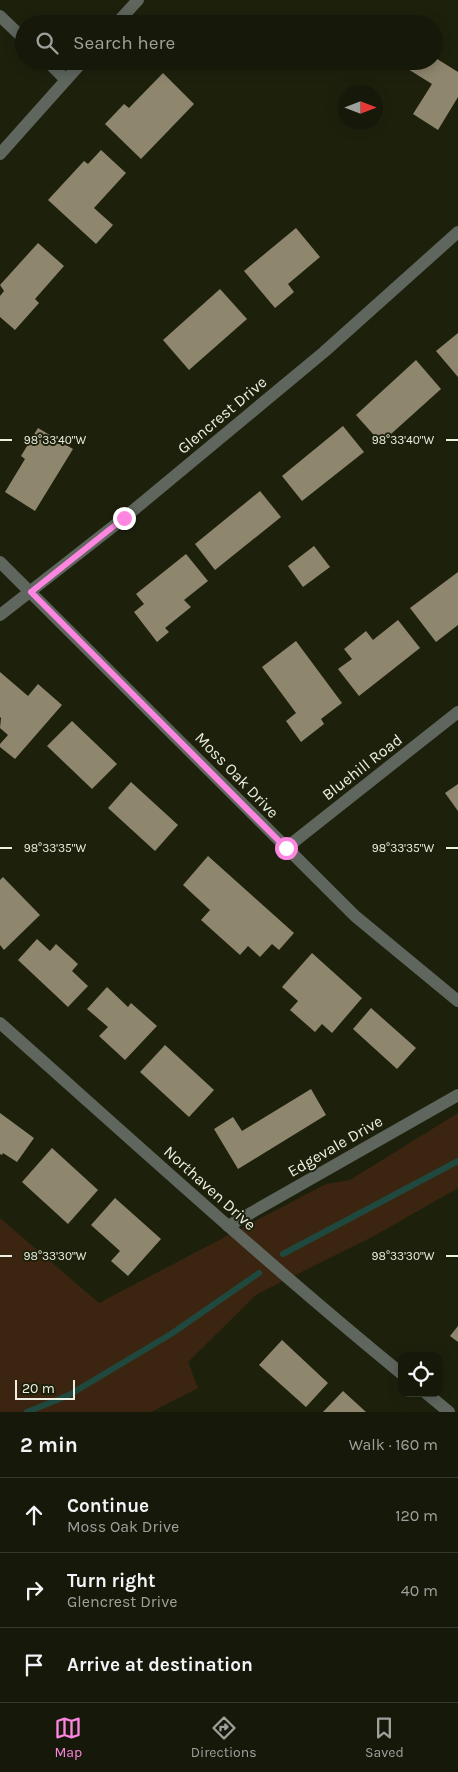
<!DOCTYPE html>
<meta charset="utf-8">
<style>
:root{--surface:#161909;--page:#232617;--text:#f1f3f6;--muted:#9ea09c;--line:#35382a;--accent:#fe86e1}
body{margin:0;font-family:Karla,sans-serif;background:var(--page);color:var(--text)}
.controls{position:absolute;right:15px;bottom:15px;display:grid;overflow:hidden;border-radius:10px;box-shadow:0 2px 12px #0003}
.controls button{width:45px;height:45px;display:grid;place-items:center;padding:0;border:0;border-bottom:1px solid var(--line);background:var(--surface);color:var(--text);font:25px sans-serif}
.compass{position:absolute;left:338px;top:85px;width:45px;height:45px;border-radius:50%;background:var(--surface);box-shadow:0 2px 12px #0003;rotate:90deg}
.scale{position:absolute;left:15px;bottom:12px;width:60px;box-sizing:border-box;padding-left:5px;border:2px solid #ecefe1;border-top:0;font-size:14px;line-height:18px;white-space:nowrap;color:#ecefe1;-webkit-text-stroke:4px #1d210c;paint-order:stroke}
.stop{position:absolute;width:15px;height:15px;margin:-11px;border:4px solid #fe86e1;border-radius:50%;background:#fff}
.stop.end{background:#fe86e1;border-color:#fff;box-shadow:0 1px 5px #0008}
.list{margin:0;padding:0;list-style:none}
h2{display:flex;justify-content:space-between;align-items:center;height:65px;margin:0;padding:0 20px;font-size:21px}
h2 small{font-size:16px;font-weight:400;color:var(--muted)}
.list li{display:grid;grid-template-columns:32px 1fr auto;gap:15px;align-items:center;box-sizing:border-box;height:75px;padding:0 20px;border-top:1px solid var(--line)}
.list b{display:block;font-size:19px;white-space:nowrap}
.list p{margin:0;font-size:16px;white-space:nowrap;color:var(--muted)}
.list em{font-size:16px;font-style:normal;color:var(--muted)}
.icon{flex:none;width:28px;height:28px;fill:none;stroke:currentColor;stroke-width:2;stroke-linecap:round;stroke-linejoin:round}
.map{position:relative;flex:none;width:458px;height:1412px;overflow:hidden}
.search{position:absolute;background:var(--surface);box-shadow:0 2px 12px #0003;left:15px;right:15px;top:15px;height:55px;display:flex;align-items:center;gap:12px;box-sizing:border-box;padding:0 18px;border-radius:28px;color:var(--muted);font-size:19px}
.sheet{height:290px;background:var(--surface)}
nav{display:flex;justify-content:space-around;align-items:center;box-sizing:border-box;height:70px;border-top:1px solid var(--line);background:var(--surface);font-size:14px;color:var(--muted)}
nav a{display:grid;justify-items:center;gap:2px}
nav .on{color:var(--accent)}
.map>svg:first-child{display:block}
.green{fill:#3c2510}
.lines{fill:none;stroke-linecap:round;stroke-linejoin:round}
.stream{stroke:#1f493e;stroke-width:6}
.building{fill:#8f866e}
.minor{stroke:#5e665e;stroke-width:12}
.route{stroke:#fe86e1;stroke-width:6}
.ticks{fill:none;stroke:#ecefe1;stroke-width:2}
.labels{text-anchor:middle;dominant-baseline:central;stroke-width:4;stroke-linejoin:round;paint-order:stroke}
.street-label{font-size:16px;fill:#ecefe1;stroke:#1d210c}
.ticks-label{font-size:12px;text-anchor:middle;fill:#ecefe1;stroke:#1d210c;stroke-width:4;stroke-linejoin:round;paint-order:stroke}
</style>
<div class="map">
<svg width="458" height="1412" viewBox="0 0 458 1412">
<rect width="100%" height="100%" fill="#1d210c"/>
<path class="green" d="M 458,1113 L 458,1188 L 374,1236 L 257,1294 L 188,1362 L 198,1388 L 151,1412 L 0,1412 L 0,1218 L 99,1303 L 326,1184 L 350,1180 Z"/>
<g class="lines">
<g class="stream">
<path d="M 283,1254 L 458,1161"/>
<path d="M 27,1412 L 69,1395 L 171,1334 L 259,1273"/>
</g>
</g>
<g class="building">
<path d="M 434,57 L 458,72 L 458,97 L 438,130 L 413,114 L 432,84 L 395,61 L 434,61 Z"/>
<path d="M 163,73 L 194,104 L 141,159 L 105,124 L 124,104 L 129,108 Z"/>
<path d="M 101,150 L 126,173 L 94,208 L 113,225 L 96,244 L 48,200 L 84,161 L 88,164 Z"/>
<path d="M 296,228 L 320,257 L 288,284 L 294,292 L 275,308 L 244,271 Z"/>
<path d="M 38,243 L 64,266 L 35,299 L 39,303 L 15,330 L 0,317 L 0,296 L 4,291 L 0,285 Z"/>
<path d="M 220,289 L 247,319 L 189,370 L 163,340 Z"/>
<path d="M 458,333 L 458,377 L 436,351 Z"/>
<path d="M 416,360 L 441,389 L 381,443 L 356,415 Z"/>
<path d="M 343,426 L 364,452 L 302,501 L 282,476 Z"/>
<path d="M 38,428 L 73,449 L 35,511 L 5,492 L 25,459 L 21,456 Z"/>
<path d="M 260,491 L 281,517 L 215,570 L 195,544 Z"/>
<path d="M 314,546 L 330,567 L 303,587 L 288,566 Z"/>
<path d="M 186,554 L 208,581 L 184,600 L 191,607 L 165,628 L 169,632 L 157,642 L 134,612 L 144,604 L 136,594 Z"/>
<path d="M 458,572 L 458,625 L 436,642 L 410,608 Z"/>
<path d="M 398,620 L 420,648 L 359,696 L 338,669 L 352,659 L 344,649 L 366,631 L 373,640 Z"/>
<path d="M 296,641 L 342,703 L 321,719 L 324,724 L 301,742 L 286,721 L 296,713 L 262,667 Z"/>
<path d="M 0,672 L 28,696 L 38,684 L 62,705 L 15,759 L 0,747 L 0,744 L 8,735 L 0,728 L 1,718 L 0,717 Z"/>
<path d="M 72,721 L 117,764 L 92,789 L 47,746 Z"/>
<path d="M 131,782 L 178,825 L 155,851 L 108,808 Z"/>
<path d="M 458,784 L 458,811 L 445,793 Z"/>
<path d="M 208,856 L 294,933 L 279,950 L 272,944 L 260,957 L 248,946 L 240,955 L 201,920 L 210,910 L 183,885 Z"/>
<path d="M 3,877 L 40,915 L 4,950 L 0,945 L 0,880 Z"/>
<path d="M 37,939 L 50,951 L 56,944 L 78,964 L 72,971 L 88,986 L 68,1007 L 18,960 Z"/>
<path d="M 312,953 L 362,998 L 332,1033 L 322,1024 L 315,1032 L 290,1010 L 298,1001 L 282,987 Z"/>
<path d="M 107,987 L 128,1007 L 131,1003 L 157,1026 L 125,1060 L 99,1036 L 108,1027 L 87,1009 Z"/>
<path d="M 371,1008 L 416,1048 L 397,1069 L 353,1029 Z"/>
<path d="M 165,1045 L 214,1090 L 189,1117 L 140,1072 Z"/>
<path d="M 311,1089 L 326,1115 L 238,1169 L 214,1129 L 233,1117 L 242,1131 Z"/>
<path d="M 0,1113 L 34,1138 L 17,1162 L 3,1153 L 2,1155 L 0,1154 Z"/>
<path d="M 52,1148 L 98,1190 L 68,1224 L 22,1182 Z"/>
<path d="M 115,1198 L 161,1239 L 128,1276 L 111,1261 L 120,1251 L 91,1225 Z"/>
<path d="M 458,1326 L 458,1342 L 450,1336 Z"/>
<path d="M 282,1340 L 328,1383 L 306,1407 L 259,1365 Z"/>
<path d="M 343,1391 L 366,1412 L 323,1412 Z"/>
</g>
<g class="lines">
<g class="minor">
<path d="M 0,16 L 24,39"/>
<path d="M 116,24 L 138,0"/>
<path d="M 47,61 L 66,80"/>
<path d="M 0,154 L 83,61"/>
<path d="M 0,562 L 355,916 L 458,1001"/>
<path d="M 0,615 L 124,518 L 324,352 L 458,232"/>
<path d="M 286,848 L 458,712"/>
<path d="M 0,1023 C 133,1141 264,1261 402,1374"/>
<path d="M 228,1226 L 458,1095"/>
<path d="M 426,1393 L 449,1412"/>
</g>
</g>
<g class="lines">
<path class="route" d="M 124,518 L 31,592 L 286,848"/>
</g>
<path class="ticks" d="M 0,440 L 12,440M 446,440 L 458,440M 0,848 L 12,848M 446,848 L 458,848M 0,1256 L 12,1256M 446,1256 L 458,1256"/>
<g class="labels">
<g class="street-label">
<text transform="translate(222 415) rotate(-40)">Glencrest Drive</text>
<text transform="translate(362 767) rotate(-38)">Bluehill Road</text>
<text transform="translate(237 775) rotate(46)">Moss Oak Drive</text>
<text transform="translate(335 1146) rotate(-30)">Edgevale Drive</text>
<text transform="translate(210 1188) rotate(42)">Northaven Drive</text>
</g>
</g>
<g class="ticks-label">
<text x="403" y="444">98°33'40"W</text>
<text x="55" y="444">98°33'40"W</text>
<text x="403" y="852">98°33'35"W</text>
<text x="55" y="852">98°33'35"W</text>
<text x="403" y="1260">98°33'30"W</text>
<text x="55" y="1260">98°33'30"W</text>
</g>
</svg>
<div class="controls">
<button><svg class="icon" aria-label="locate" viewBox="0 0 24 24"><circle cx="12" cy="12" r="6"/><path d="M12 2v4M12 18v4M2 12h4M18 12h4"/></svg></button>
</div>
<svg class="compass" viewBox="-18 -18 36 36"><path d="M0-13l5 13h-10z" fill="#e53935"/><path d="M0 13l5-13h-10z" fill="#9ea09c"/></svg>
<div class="scale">20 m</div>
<div class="stop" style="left:286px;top:848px"></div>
<div class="stop end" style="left:124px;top:518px"></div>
<div class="search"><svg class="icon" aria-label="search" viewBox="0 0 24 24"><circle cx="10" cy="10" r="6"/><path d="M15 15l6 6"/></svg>Search here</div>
</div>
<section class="sheet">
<h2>2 min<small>Walk · 160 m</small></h2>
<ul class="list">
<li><svg class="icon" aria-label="ahead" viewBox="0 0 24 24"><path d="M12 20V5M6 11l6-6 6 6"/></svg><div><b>Continue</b><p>Moss Oak Drive</p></div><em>120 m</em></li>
<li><svg class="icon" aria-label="right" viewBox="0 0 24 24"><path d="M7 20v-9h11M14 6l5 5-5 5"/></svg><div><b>Turn right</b><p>Glencrest Drive</p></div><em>40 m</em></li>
<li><svg class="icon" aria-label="arrive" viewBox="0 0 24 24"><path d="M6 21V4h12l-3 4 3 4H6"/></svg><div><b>Arrive at destination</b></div></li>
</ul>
</section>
<nav>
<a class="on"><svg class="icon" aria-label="map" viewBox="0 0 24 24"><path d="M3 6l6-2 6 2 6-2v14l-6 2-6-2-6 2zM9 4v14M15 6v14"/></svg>Map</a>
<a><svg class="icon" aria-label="directions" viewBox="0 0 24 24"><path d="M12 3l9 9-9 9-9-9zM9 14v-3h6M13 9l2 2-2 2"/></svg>Directions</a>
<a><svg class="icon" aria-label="saved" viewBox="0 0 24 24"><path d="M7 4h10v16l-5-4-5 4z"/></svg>Saved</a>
</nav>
